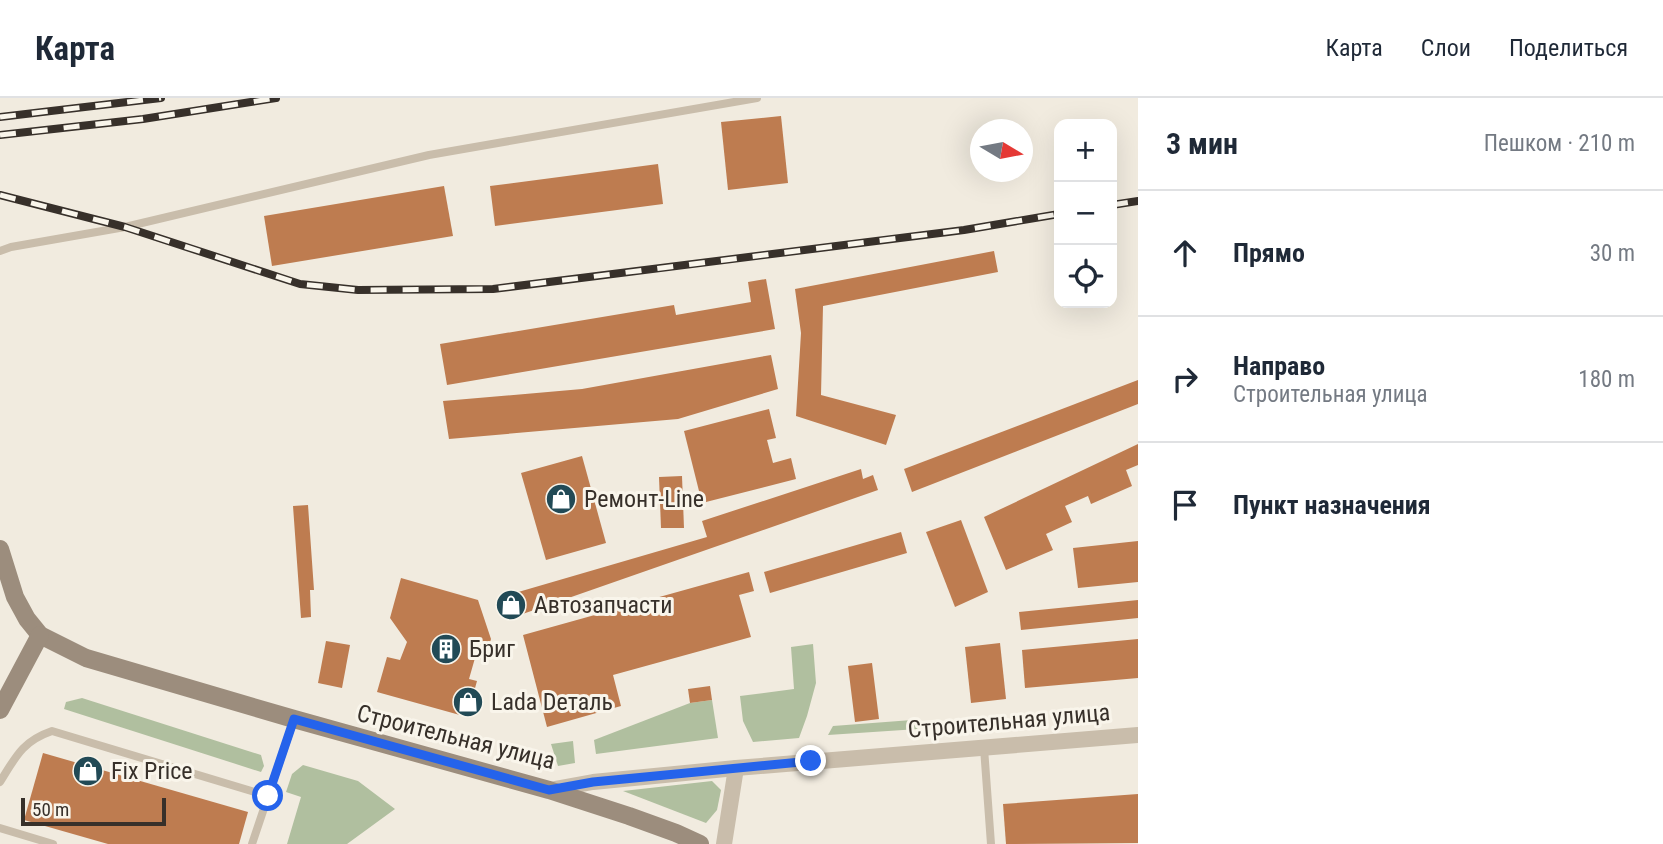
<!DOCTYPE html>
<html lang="ru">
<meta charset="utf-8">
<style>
:root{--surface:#fff;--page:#f2f2f3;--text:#1f2937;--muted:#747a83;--line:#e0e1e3}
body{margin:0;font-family:"Roboto Condensed",sans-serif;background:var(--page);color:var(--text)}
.controls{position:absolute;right:21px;top:21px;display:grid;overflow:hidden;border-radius:14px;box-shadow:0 7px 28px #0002}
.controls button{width:63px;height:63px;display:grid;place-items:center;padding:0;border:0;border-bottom:2px solid var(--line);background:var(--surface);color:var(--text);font:35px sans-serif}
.compass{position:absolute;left:970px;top:21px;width:63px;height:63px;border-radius:50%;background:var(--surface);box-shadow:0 7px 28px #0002;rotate:100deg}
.scale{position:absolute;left:21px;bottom:18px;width:145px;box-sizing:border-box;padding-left:7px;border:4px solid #37302a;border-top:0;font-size:19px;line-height:24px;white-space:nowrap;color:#37302a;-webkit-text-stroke:5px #f9f5eb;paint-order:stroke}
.stop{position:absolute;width:21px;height:21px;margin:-16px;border:5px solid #2563eb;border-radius:50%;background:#fff}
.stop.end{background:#2563eb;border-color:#fff;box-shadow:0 2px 7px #0008}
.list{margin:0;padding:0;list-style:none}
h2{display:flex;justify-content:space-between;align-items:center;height:91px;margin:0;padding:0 28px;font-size:30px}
h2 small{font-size:23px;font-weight:400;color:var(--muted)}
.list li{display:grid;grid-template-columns:46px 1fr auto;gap:21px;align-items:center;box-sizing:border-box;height:126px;padding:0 28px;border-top:2px solid var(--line)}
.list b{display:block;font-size:26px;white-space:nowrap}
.list p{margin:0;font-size:23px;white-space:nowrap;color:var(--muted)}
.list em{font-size:23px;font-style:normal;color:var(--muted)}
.icon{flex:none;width:38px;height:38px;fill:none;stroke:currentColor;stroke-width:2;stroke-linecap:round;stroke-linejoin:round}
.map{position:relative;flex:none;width:1138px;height:746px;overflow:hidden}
header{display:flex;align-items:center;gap:42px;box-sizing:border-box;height:98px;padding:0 35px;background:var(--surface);border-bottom:2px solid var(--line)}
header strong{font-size:33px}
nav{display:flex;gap:38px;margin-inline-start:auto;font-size:24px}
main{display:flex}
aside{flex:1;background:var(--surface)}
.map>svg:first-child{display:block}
.green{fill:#b0bf9f}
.building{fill:#be7c50}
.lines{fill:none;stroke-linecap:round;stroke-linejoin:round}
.lane{stroke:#c9bdab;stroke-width:8}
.street{stroke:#c9bdab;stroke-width:16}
.secondary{stroke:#9c8d7d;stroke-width:18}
.rail-casing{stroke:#37302a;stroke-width:8}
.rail{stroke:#f9f5eb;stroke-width:5;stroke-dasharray:16;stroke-linecap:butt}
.route{stroke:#2563eb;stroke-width:9}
.labels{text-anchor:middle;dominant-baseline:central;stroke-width:6;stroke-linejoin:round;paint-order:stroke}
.poi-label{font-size:24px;fill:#37302a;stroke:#f9f5eb;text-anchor:start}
.street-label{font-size:24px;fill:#37302a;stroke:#f9f5eb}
</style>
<header>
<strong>Карта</strong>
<nav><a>Карта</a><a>Слои</a><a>Поделиться</a></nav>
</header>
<main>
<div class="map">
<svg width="1138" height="746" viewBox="0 0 1138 746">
<rect width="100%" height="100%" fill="#f1ebdf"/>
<g class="green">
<path d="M 813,546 L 816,585 L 807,618 L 799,640 L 753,644 L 743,623 L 740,598 L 794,591 L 791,549 Z"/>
<path d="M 82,600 L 261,657 L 264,668 L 261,674 L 64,611 L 66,604 Z"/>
<path d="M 712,602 L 718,640 L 596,656 L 594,642 L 690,605 Z"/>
<path d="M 912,622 L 918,631 L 828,637 L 833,628 Z"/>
<path d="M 573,643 L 575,665 L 558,668 L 551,646 Z"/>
<path d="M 303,667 L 358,683 L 395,711 L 347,746 L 287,746 L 301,699 L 286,694 L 292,676 Z"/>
<path d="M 712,683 L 721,692 L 717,712 L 706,725 L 623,693 Z"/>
</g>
<g class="building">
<path d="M 781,18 L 788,85 L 728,92 L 721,24 Z"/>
<path d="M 658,66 L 663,106 L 495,128 L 490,88 Z"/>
<path d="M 444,88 L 453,138 L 272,168 L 264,118 Z"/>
<path d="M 994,153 L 998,174 L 823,208 L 821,297 L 896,317 L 886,347 L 796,318 L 801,235 L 795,191 Z"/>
<path d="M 766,181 L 775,231 L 447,287 L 440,246 L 674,207 L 676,217 L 751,204 L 748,184 Z"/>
<path d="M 771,257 L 778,291 L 678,321 L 449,341 L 443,303 L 582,291 Z"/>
<path d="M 1138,282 L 1138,306 L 912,394 L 904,371 Z"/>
<path d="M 769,311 L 776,340 L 767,342 L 773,365 L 791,360 L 796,381 L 702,405 L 684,333 Z"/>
<path d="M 1138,346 L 1138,367 L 1126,372 L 1132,388 L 1091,406 L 1088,398 L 1065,408 L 1072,424 L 1046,436 L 1053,452 L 1006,472 L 984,419 Z"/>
<path d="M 582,358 L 606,445 L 546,462 L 521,375 Z"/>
<path d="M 861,371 L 863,381 L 873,377 L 878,392 L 514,519 L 508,497 L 707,439 L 702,423 Z"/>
<path d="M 682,378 L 684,430 L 661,430 L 659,379 Z"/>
<path d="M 308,407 L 314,492 L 310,492 L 311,519 L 301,520 L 293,408 Z"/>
<path d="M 961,422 L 988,494 L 955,509 L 926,434 Z"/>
<path d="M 901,434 L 907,455 L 770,495 L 764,474 Z"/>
<path d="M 1138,443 L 1138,484 L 1078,490 L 1073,450 Z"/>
<path d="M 749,474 L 754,493 L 739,497 L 751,539 L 613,577 L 621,608 L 547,629 L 523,537 Z"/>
<path d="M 401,480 L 478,502 L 491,541 L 485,562 L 475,560 L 469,581 L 477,583 L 467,619 L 377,594 L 387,559 L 400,562 L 407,544 L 390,520 Z"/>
<path d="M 1138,502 L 1138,520 L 1021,532 L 1019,514 Z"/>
<path d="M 1138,541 L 1138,580 L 1025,590 L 1022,552 Z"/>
<path d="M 326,543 L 350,547 L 342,590 L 318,585 Z"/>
<path d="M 1000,545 L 1006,601 L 971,605 L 965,549 Z"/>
<path d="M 872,565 L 879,621 L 855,624 L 848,568 Z"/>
<path d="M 710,588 L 712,602 L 690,605 L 688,591 Z"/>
<path d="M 43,655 L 248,714 L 239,746 L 108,746 L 24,722 Z"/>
<path d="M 1138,696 L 1138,745 L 1006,746 L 1003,706 Z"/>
</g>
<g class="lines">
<g class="lane">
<path d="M 0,153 L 11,149 L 125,129 L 429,57 L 757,0"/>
<path d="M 984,650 L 991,746"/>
<path d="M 0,684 C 16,658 23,643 52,633 L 268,698"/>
<path d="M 0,730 L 53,746"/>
<path d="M 252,746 L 294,621"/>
</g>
<g class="street">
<path d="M 549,692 L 593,684 L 736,670 L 1138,637"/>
<path d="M 724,746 L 736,670"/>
</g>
<g class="secondary">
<path d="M 0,451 L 15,499 L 27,521 L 40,537 L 86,560 L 294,621 L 549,692 L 629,718 L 676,735 L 700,746"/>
<path d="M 0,612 L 40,537"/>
</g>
<g class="rail-casing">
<g id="rail">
<path d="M 0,19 L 161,0"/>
<path d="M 0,37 L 143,21 L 276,0"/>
<path d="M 0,97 L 125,129 L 300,186 L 358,192 L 493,191 L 964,132 L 1059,116"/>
<path d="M 1112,107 L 1138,103"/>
</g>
</g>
<use href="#rail" class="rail"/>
</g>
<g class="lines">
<path class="route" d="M 268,698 L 294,621 L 549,692 L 593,684 L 811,663"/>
</g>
<defs>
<g id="shop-disc" transform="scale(1.575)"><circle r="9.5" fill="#224a56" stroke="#f9f5eb"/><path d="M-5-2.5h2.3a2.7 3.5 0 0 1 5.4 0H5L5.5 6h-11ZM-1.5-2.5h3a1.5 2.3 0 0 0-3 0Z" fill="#fff"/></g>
<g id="building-disc" transform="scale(1.575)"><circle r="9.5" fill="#224a56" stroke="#f9f5eb"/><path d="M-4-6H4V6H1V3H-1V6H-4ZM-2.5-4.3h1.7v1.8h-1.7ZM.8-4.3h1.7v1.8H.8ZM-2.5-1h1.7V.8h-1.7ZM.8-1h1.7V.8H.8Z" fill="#fff"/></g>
</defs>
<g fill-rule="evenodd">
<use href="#shop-disc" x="561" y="401"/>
<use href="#shop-disc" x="511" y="507"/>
<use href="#building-disc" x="446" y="551"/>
<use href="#shop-disc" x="468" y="604"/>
<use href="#shop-disc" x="88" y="673"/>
</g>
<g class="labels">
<g class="poi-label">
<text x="584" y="401">Ремонт-Line</text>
<text x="534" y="507">Автозапчасти</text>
<text x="469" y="551">Бриг</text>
<text x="491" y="604">Lada Dеталь</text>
<text x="111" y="673">Fix Price</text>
</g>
<g class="street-label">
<text transform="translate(1009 623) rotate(-5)">Строительная улица</text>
<text transform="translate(456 639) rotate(14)">Строительная улица</text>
</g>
</g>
</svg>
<div class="controls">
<button>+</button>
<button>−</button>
<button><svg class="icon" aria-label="locate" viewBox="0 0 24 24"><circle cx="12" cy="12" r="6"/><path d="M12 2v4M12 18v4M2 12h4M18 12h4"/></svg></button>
</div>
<svg class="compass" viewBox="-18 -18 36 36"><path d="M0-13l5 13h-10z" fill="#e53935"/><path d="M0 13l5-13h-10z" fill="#747a83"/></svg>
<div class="scale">50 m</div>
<div class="stop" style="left:268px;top:698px"></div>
<div class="stop end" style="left:811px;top:663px"></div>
</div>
<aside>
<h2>3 мин<small>Пешком · 210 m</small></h2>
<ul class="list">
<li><svg class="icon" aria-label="ahead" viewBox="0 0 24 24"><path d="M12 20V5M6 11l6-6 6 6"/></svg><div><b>Прямо</b></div><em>30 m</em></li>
<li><svg class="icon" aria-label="right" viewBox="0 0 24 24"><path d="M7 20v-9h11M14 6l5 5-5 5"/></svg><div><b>Направо</b><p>Строительная улица</p></div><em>180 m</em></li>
<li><svg class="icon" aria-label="arrive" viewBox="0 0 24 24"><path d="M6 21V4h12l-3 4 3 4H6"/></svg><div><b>Пункт назначения</b></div></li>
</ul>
</aside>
</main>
